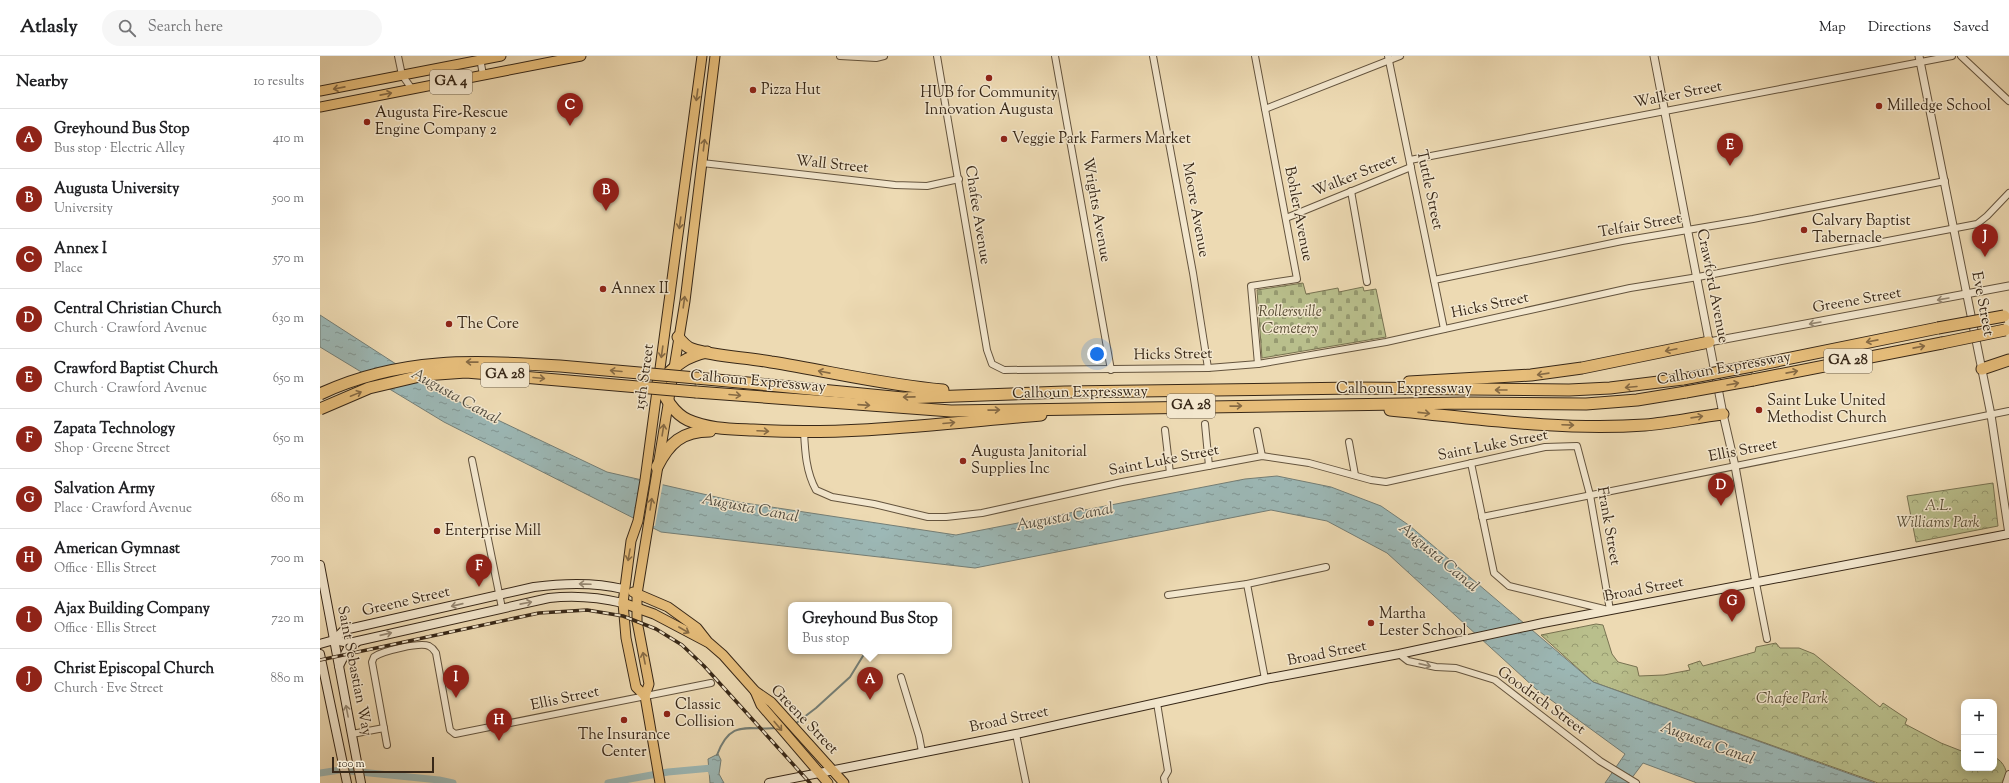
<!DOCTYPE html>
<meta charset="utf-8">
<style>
:root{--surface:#fff;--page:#f6f6f6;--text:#202124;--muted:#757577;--line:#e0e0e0;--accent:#8f2418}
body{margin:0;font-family:"Sorts Mill Goudy",serif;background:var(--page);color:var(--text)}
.controls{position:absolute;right:12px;bottom:12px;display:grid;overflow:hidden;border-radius:8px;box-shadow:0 2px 10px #0003}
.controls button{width:36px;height:36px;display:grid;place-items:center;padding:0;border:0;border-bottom:1px solid var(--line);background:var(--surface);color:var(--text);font:20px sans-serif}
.scale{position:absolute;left:12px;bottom:10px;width:102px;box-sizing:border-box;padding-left:4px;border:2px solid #372717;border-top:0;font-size:11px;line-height:14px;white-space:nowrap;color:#372717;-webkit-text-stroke:3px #f3e7ce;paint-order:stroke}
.you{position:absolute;left:777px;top:298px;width:14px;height:14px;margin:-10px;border:3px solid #fff;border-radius:50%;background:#1a73e8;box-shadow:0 0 0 6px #1a73e833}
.badge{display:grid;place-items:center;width:26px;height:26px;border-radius:50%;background:var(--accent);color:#fff;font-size:13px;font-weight:700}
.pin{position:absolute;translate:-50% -33px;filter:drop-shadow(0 1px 2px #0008)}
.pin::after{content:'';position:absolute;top:21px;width:14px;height:12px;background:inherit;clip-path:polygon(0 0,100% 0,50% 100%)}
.popup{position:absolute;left:468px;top:546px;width:164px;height:52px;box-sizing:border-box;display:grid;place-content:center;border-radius:8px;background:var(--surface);filter:drop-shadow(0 1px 3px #0005);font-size:13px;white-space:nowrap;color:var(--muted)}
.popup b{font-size:15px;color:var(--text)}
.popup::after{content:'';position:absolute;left:50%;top:100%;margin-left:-8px;border:8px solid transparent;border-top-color:var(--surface)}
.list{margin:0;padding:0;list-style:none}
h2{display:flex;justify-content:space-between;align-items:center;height:52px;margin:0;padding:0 16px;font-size:17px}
h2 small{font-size:13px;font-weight:400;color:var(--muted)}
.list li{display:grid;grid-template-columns:26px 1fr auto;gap:12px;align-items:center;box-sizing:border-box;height:60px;padding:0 16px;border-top:1px solid var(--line)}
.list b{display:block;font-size:15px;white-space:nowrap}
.list p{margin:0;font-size:13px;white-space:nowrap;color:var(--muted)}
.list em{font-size:13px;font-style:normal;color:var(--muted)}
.icon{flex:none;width:22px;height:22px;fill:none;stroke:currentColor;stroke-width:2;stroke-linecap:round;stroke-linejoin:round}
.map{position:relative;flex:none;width:1689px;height:727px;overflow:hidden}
header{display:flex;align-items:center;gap:24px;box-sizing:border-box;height:56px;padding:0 20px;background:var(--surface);border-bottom:1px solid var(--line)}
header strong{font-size:19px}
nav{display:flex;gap:22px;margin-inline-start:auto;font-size:14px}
.search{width:280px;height:36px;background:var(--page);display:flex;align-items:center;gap:10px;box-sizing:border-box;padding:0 14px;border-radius:22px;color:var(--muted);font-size:15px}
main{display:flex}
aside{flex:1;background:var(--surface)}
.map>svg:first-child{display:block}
.cemetery{fill:url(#cemetery-stones);stroke:#787352}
.park{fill:url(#park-crowns);stroke:#787352}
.water{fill:url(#water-ripples);stroke:#747e76}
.pier{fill:#eddab3}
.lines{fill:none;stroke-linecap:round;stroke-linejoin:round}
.stream{stroke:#747e76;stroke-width:2}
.canal{stroke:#9cb8b6;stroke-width:7}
.minor-casing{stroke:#64543e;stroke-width:8}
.tertiary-casing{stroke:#64543e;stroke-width:9}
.secondary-casing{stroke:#372717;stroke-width:10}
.primary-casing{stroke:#372717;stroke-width:11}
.motorway-casing{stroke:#372717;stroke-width:13}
.minor{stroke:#f3e7ce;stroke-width:6}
.tertiary{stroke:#f3e7ce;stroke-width:7}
.secondary{stroke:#f3e7ce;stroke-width:8}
.primary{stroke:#e6bd7a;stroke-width:9}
.motorway{stroke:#e6bd7a;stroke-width:11}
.rail-casing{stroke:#372717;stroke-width:3.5}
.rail{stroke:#f3e7ce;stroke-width:2;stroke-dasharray:6;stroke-linecap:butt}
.motorway-bridge-casing{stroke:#372717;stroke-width:13;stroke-linecap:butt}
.motorway-bridge{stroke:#e6bd7a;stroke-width:11}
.oneway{stroke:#866a44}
.oneway2{stroke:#958772}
.poi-dot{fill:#8f2418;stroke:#f3e7ce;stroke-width:1.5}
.labels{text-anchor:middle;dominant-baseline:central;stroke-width:3;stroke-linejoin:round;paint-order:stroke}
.shield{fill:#f3e7ce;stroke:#6f614e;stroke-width:1}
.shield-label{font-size:14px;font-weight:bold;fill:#372717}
.poi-label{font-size:15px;fill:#372717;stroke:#f3e7ce;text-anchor:start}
.street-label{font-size:15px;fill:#372717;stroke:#f3e7ce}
.park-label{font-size:15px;font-style:italic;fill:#584d34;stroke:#f3e7ce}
.water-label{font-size:16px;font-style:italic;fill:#504b3f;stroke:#f3e7ce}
</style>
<header>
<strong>Atlasly</strong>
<div class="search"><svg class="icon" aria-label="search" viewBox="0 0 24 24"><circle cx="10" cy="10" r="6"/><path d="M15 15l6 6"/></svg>Search here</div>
<nav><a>Map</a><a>Directions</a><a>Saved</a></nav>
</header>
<main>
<aside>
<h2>Nearby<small>10 results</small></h2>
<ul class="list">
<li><span class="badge">A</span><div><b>Greyhound Bus Stop</b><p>Bus stop · Electric Alley</p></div><em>410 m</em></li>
<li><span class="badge">B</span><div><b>Augusta University</b><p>University</p></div><em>500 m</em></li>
<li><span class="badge">C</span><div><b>Annex I</b><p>Place</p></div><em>570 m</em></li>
<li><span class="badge">D</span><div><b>Central Christian Church</b><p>Church · Crawford Avenue</p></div><em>630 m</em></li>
<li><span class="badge">E</span><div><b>Crawford Baptist Church</b><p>Church · Crawford Avenue</p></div><em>650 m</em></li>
<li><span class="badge">F</span><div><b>Zapata Technology</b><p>Shop · Greene Street</p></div><em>650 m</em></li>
<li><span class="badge">G</span><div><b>Salvation Army</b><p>Place · Crawford Avenue</p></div><em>680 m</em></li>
<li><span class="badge">H</span><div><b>American Gymnast</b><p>Office · Ellis Street</p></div><em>700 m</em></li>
<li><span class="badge">I</span><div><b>Ajax Building Company</b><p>Office · Ellis Street</p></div><em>720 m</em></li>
<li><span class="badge">J</span><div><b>Christ Episcopal Church</b><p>Church · Eve Street</p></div><em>880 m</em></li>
</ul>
</aside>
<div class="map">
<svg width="1689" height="727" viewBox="0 0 1689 727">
<defs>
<pattern id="cemetery-stones" width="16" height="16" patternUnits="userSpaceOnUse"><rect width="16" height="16" fill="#b9bf8c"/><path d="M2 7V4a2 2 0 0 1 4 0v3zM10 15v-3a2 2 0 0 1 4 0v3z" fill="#979b71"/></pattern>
<pattern id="park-crowns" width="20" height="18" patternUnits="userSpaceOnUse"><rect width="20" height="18" fill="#b9bf8c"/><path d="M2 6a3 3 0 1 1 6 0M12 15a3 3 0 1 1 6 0" fill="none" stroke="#979b71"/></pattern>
<pattern id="water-ripples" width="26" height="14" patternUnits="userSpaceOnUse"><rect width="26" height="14" fill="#9cb8b6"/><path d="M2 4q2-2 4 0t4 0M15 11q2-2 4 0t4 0" fill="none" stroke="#809693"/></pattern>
</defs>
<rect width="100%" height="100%" fill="#eddab3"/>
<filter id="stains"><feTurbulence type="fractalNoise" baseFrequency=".005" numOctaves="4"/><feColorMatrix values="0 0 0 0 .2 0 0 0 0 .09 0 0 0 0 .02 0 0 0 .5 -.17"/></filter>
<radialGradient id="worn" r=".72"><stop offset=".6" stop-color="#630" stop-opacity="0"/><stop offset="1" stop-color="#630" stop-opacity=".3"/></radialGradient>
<path class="cemetery" d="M 983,227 L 986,238 L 1018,232 L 1019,236 L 1043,231 L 1044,235 L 1056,233 L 1066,281 L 942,302 L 937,234 Z"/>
<g class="park">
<path d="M 1673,427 L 1678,470 L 1596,486 L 1587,440 Z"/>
<path d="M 1276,568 L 1283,569 L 1292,598 L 1298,606 L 1317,611 L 1319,620 L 1344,619 L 1370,614 L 1368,609 L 1380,605 L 1383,610 L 1435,596 L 1436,591 L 1456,587 L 1460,592 L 1479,592 L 1494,598 L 1560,651 L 1563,647 L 1587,663 L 1585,668 L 1621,687 L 1644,696 L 1644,712 L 1674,712 L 1674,701 C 1684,705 1689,717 1686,727 L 1558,727 L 1273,626 L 1221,579 Z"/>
</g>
<g class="water">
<path d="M 0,259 L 121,337 L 287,416 L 418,446 L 636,479 L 925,423 L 957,420 L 1011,431 L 1061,450 L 1090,470 L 1273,626 L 1555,727 L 1377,727 L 1323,707 L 1308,727 L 1285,727 L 1305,698 L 1216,633 L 1067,497 L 1007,465 L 951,454 L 655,512 L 341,476 L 124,366 L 0,291 Z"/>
<path d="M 398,698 L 401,704 L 399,718 L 404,727 L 390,727 L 388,703 Z"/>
</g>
<path class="pier" d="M 322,422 L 343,427 L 335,470 L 317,467 Z"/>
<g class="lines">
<g class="stream">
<path d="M 475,668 L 496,652 L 530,621 L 546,595"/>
<path d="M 397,699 C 411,662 428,675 457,672"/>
</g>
<g class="canal">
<path d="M 0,717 L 20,714 L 119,724 L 133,727"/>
<path d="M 288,727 L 348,716 L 392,712 L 392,716 L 398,727"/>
</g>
<g class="minor-casing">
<g id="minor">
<path d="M 78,0 L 82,19 L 92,33"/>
<path d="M 520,0 L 556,2 L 564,0"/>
<path d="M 617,0 L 667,294 L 672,308 L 684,314 L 888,312 L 938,308 L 1066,286 L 1310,232 L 1378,221 L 1657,168 L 1667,160 L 1689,137"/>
<path d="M 735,0 L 791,314"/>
<path d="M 833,0 L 873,217 L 888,312"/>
<path d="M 935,0 L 977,223 L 931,230 L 938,308"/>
<path d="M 1068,0 L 1124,273"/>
<path d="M 1641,0 L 1689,45"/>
<path d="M 160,2 L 163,19"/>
<path d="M 945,53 L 1080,0"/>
<path d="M 1090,104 L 1632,0"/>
<path d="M 382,107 L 575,129 L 607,130 L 639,123"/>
<path d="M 1031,135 L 1047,226"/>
<path d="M 966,162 L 1091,111"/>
<path d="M 1114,224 L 1302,185 L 1433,163 L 1625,125"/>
<path d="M 885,368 L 889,410"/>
<path d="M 845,374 L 850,417"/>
<path d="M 937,375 L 942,400"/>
<path d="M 484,376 C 485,395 486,416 496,434 L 512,441 L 554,448 L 608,461 L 626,461 L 662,457 L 802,426 L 942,400 L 989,407 L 1051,424 L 1066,426 L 1225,391 L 1257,390 L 1270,439 L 1290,554"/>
<path d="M 1029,386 L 1035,419"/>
<path d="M 152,404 L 182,552"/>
<path d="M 1151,407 L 1174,517 L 1189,530 L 1288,554"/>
<path d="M 1162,461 L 1689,355"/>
<path d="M 1436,527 L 1447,583"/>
<path d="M 927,528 L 945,623"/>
<path d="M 848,539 L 927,528 L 1006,511"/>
<path d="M 1079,598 L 1088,605 L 1116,611 L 1136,612 L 1175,624 L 1280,705 L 1316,727"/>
<path d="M 581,621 L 599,680 L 602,696"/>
<path d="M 837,647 L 848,715 L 844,722 L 845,727"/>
<path d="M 32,678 L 64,672"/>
<path d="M 696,678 L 706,727"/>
<path d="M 67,689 L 52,606 L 54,601 C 62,595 100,586 109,590 C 113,592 114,594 116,597 L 129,669 L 130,674 L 135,678 L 391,627"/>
<path d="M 1686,727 L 1689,718"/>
</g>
</g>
<g class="tertiary-casing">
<g id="tertiary">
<path d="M 1334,0 L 1403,358 L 1415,410 L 1436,527"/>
<path d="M 1599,0 L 1671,359 L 1689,478"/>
<path d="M 1389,286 L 1689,230"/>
</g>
</g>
<g class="secondary-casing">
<g id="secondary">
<path d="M 0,509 L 41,727"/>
<path d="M 14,584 L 24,574 L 214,531 C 244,527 274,526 303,533"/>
<path d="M 0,588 L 14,584 L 29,587 L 229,542 C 254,539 278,541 303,547"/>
<path d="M 0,598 L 27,727"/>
<path d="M 19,610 L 27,594 L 37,586"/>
<path d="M 449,727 L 696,678 L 945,623 L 1079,598 L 1223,567 L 1689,478"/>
</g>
</g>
<g class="primary-casing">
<g id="primary">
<path d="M 0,35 L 181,0"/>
<path d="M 0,51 L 261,0"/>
<path d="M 313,536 L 348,551 L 377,572 L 388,586 L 403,599 L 435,635 L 451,646 L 524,727"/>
<path d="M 303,547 L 334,558 L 387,586"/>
<path d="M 435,635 L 441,649 L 508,727"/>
<path d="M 325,640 L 316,631 L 306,582 L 303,547 L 311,485 L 318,465 L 325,424 L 382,0"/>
<path d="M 340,727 L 325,640 L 329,628 L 317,565 L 317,538 L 365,245 L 395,0"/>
</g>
</g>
<g class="motorway-casing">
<g id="motorway">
<path d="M 358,281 C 362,286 366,291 372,293 C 396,301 425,301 451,306 C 508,315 565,329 623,334"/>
<path d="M 387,296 C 362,302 356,310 338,327 C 345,341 353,357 368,364 C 388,373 411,373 433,374 C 529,380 626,367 721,359"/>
<path d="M 1432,310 L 1618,272"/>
<path d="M 1662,313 L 1689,304"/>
<path d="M 376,322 L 583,342 L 745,336 L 1036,332 L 1249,334 L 1290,332 L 1363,323"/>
<path d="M 1433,324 L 1622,287"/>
<path d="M 1089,326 L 1211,319 L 1262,312 L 1389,286"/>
<path d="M 376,336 L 631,355 L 1145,347 L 1266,348 L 1317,344 L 1366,336"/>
<path d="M 1070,354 C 1154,362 1240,375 1325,369 C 1351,367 1377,361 1403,358"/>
<path d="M 337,411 C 349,387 362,375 390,375"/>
</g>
</g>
<use href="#minor" class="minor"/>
<use href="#tertiary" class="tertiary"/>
<use href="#secondary" class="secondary"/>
<use href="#primary" class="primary"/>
<use href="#motorway" class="motorway"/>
<g class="rail-casing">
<path id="rail" d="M 0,604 L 219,557 L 267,554 L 303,560 L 336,573 L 362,589 L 384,610 L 490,727"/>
</g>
<use href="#rail" class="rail"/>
<g class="motorway-bridge-casing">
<g id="motorway-bridge">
<path d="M 1618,272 L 1684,260"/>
<path d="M 1622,287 L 1685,274"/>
<path d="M 1363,323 L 1432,310"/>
<path d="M 1366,336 L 1433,324"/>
<path d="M 0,338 C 79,301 156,304 240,310 C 286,314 331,318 376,322"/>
<path d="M 0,353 L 49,332 L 104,319 L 146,316 L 376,336"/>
</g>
</g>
<use href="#motorway-bridge" class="motorway-bridge"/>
</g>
<defs><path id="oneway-shaft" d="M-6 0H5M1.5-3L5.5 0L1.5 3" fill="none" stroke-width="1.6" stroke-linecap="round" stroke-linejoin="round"/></defs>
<g class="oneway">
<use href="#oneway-shaft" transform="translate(19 32) rotate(169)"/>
<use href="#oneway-shaft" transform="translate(66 38) rotate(-11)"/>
<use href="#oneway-shaft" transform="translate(377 39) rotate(98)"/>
<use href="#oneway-shaft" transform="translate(384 89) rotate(-83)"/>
<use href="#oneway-shaft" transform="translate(360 167) rotate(98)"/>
<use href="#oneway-shaft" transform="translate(364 246) rotate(-82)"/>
<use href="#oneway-shaft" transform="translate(1552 285) rotate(169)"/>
<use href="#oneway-shaft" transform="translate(1599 291) rotate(-11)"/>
<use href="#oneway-shaft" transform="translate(1351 294) rotate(168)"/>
<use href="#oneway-shaft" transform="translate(342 296) rotate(98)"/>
<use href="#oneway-shaft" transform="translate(152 306) rotate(-179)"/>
<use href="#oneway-shaft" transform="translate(296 315) rotate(-175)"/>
<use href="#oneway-shaft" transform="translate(504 316) rotate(-169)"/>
<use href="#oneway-shaft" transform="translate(1472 316) rotate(-11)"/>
<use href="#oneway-shaft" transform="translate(1223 318) rotate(172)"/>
<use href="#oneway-shaft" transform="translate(219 322) rotate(5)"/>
<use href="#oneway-shaft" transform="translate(1413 328) rotate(-10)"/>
<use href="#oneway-shaft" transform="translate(1311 331) rotate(175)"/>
<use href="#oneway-shaft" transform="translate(1181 334) rotate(180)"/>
<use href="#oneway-shaft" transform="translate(36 338) rotate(-22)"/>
<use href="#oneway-shaft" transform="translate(415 339) rotate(5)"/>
<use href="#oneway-shaft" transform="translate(589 341) rotate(179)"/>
<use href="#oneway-shaft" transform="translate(544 349) rotate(4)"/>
<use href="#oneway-shaft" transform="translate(916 350) rotate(-1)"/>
<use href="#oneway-shaft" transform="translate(674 354) rotate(-1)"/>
<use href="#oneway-shaft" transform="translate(1104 357) rotate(6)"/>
<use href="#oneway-shaft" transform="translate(1377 361) rotate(-8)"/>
<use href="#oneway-shaft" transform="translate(629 367) rotate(-5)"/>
<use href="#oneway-shaft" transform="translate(1248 369) rotate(2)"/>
<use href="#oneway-shaft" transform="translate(343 374) rotate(-81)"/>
<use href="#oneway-shaft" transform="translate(443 375) rotate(3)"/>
<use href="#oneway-shaft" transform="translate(331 448) rotate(-81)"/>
<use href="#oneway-shaft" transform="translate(309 499) rotate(100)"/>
<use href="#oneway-shaft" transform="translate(364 574) rotate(30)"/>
<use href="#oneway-shaft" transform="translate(324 602) rotate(-101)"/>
<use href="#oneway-shaft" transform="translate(458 670) rotate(50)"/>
</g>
<g class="oneway2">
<use href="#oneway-shaft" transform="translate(1623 243) rotate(170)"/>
<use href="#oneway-shaft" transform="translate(1495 267) rotate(170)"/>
<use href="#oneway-shaft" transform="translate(265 528) rotate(-178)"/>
<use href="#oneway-shaft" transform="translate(206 547) rotate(-11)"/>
<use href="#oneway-shaft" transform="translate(137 549) rotate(167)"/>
<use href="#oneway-shaft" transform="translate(66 578) rotate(-13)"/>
<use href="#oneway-shaft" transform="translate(1105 609) rotate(13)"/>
<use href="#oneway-shaft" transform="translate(27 655) rotate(-101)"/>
</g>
<g class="poi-dot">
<circle cx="669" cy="22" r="4"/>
<circle cx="433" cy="34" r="4"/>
<circle cx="1559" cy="50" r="4"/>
<circle cx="47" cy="66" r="4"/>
<circle cx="684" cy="83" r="4"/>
<circle cx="1484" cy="174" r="4"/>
<circle cx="283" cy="233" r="4"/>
<circle cx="129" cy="268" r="4"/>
<circle cx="1439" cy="354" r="4"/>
<circle cx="643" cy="405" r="4"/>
<circle cx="117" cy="475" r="4"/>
<circle cx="1051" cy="567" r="4"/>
<circle cx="347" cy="658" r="4"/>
<circle cx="304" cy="664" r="4"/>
</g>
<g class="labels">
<g class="shield">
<rect x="110" y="14" width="42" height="24" rx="3"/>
<rect x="1504" y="293" width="48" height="24" rx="3"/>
<rect x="161" y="307" width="48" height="24" rx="3"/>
<rect x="847" y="338" width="48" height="24" rx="3"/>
</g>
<g class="shield-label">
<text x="131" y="26">GA 4</text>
<text x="1528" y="305">GA 28</text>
<text x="185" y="319">GA 28</text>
<text x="871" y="350">GA 28</text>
</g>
<g class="poi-label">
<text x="441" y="34">Pizza Hut</text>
<text x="669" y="37" text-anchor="middle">HUB for Community<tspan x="669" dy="17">Innovation Augusta</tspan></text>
<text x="1567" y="50">Milledge School</text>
<text x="55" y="57">Augusta Fire-Rescue<tspan x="55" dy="17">Engine Company 2</tspan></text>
<text x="692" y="83">Veggie Park Farmers Market</text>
<text x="1492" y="165">Calvary Baptist<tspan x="1492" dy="17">Tabernacle</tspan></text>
<text x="291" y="233">Annex II</text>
<text x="137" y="268">The Core</text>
<text x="1447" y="345">Saint Luke United<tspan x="1447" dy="17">Methodist Church</tspan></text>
<text x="651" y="396">Augusta Janitorial<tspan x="651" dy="17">Supplies Inc</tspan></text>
<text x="125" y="475">Enterprise Mill</text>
<text x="1059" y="558">Martha<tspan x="1059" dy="17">Lester School</tspan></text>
<text x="355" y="649">Classic<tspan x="355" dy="17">Collision</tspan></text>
<text x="304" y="679" text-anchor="middle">The Insurance<tspan x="304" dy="17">Center</tspan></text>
</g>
<g class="street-label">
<text transform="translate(1358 39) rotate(-11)">Walker Street</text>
<text transform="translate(512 109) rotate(6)">Wall Street</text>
<text transform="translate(1035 120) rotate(-22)">Walker Street</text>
<text transform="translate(1109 134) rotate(78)">Tuttle Street</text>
<text transform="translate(776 154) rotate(80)">Wrights Avenue</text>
<text transform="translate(875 154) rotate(80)">Moore Avenue</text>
<text transform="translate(978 158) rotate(79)">Bohler Avenue</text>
<text transform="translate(657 159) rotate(81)">Chafee Avenue</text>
<text transform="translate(1320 170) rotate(-10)">Telfair Street</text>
<text transform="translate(1392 230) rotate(79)">Crawford Avenue</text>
<text transform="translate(1537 245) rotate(-10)">Greene Street</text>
<text transform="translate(1662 248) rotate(79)">Eve Street</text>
<text transform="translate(1170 250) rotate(-12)">Hicks Street</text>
<text transform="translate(853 299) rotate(-1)">Hicks Street</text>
<text transform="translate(1404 313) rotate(-10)">Calhoun Expressway</text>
<text transform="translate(325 321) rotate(-82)">15th Street</text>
<text transform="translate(438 326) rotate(5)">Calhoun Expressway</text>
<text x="1084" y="333">Calhoun Expressway</text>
<text transform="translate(760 337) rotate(-1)">Calhoun Expressway</text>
<text transform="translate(1173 390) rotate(-11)">Saint Luke Street</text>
<text transform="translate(1423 395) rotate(-11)">Ellis Street</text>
<text transform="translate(844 405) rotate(-11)">Saint Luke Street</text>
<text transform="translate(1288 470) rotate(80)">Frank Street</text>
<text transform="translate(1324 534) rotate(-11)">Broad Street</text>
<text transform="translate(86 546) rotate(-13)">Greene Street</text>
<text transform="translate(1007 598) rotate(-11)">Broad Street</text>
<text transform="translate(34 615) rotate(79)">Saint Sebastian Way</text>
<text transform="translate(245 643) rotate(-12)">Ellis Street</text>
<text transform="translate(1221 645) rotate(36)">Goodrich Street</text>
<text transform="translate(484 664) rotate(46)">Greene Street</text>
<text transform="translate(689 664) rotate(-12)">Broad Street</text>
</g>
<g class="park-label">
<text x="970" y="256">Rollersville<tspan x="970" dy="17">Cemetery</tspan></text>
<text x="1618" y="450">A.L.<tspan x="1618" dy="17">Williams Park</tspan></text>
<text x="1472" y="643">Chafee Park</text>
</g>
<g class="water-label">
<text transform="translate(135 341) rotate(29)">Augusta Canal</text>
<text transform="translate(430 453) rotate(11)">Augusta Canal</text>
<text transform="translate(745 462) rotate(-10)">Augusta Canal</text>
<text transform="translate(1118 502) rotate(40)">Augusta Canal</text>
<text transform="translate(1387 688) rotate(20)">Augusta Canal</text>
</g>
</g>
<rect width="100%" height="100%" filter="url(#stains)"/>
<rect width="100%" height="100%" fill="url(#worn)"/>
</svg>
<div class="controls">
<button>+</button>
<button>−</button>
</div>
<div class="scale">100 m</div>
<div class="you"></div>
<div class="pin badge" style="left:550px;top:644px">A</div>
<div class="popup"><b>Greyhound Bus Stop</b>Bus stop</div>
<div class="pin badge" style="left:286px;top:155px">B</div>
<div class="pin badge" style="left:250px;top:70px">C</div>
<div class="pin badge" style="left:1401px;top:450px">D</div>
<div class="pin badge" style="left:1410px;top:110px">E</div>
<div class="pin badge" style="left:159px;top:531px">F</div>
<div class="pin badge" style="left:1412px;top:566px">G</div>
<div class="pin badge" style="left:179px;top:685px">H</div>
<div class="pin badge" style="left:136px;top:642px">I</div>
<div class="pin badge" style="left:1665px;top:201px">J</div>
</div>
</main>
